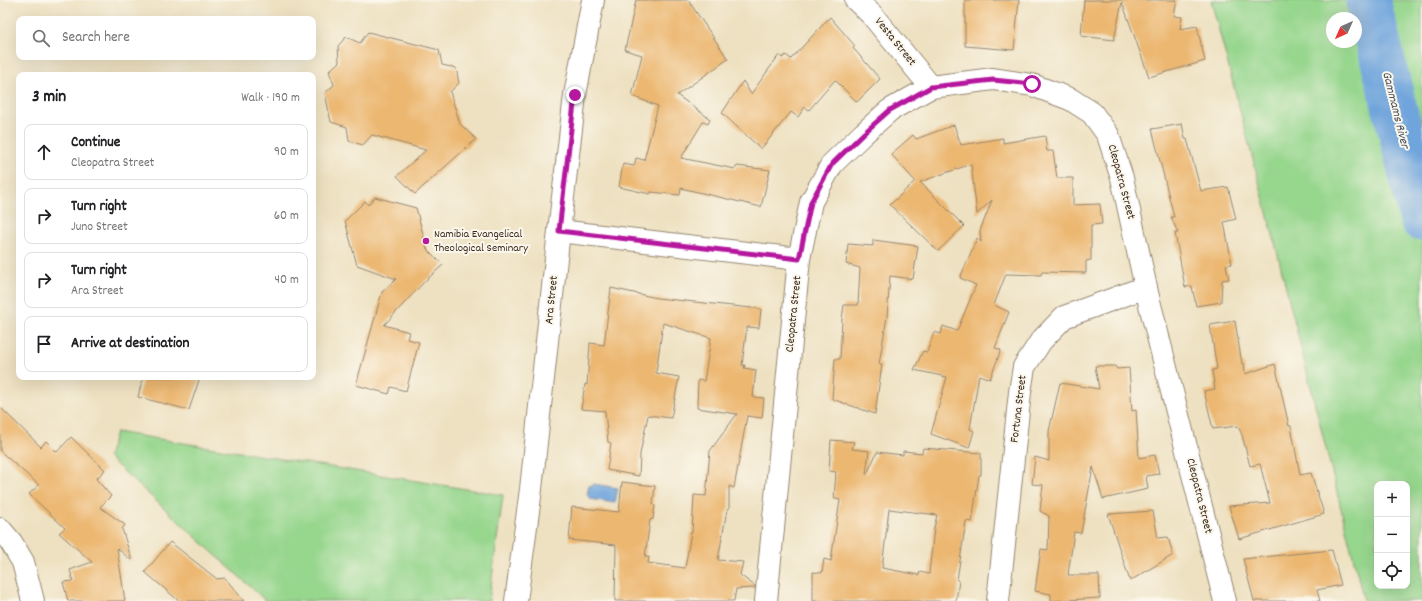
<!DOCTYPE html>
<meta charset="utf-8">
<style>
:root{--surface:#fff;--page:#f2f2f2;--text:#202124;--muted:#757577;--line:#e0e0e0}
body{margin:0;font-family:Dekko,sans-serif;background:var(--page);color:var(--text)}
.controls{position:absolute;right:12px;bottom:12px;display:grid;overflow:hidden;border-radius:8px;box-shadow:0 4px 16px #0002}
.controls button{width:36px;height:36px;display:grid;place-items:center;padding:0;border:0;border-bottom:1px solid var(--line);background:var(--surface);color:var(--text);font:20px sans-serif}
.compass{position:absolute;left:1326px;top:12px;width:36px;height:36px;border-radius:50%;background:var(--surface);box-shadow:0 4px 16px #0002;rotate:225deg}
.stop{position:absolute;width:12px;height:12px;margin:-9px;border:3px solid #b5179e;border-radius:50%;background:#fff}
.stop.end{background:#b5179e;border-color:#fff;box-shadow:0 1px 4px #0008}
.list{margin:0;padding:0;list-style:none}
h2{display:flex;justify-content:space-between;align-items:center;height:52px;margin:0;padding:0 16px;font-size:17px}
h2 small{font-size:13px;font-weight:400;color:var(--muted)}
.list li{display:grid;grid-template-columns:26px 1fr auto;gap:12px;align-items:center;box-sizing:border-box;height:56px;margin:0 8px 8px;padding:0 8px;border:1px solid var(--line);border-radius:8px}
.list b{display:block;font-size:15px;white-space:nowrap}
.list p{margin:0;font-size:13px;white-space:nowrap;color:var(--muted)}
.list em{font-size:13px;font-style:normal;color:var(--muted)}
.icon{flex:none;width:22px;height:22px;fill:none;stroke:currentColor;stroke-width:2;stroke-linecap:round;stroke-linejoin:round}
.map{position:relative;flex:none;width:1422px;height:601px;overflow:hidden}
.search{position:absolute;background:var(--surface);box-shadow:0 4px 16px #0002;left:16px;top:16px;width:300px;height:44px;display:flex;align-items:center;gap:10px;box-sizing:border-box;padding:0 14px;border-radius:8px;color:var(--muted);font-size:15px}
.panel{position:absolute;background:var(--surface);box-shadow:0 4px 16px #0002;left:16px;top:72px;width:300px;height:308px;border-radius:8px}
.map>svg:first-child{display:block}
.green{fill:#96d68d;stroke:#688056;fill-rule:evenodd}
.water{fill:#6fa4dc;stroke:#55677d}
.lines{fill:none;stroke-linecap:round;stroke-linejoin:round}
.river{stroke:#6fa4dc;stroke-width:45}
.building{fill:#ecb771;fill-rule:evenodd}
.minor-casing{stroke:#948670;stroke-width:24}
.minor{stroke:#fff;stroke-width:22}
.route{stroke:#b5179e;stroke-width:5}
.poi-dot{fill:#b5179e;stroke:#fbf7ec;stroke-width:1.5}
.labels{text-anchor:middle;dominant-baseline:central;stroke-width:4;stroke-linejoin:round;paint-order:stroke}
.street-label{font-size:12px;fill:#3b2a1e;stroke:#fbf7ec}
.poi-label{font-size:12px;fill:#3b2a1e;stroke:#fbf7ec;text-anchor:start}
.water-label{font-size:13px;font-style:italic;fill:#4d5560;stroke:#fbf7ec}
</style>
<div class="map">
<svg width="1422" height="601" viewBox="0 0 1422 601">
<rect width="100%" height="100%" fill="#fbf7ec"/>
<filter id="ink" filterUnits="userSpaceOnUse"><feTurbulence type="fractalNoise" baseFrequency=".025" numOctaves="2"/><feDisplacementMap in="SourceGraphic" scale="8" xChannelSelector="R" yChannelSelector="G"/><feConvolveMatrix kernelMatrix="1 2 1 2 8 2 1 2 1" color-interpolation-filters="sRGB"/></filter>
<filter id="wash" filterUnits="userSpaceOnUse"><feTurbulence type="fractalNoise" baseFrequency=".012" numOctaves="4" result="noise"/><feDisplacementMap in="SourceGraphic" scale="16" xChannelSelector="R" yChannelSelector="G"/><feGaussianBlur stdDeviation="0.9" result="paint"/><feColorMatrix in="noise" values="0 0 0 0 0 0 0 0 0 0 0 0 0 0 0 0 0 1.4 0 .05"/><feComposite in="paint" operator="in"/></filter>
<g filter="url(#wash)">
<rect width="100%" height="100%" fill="#eee1c1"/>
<g class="green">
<path d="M 1211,0 L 1422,0 L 1422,601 L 1364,601 L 1273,235 ZM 1332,18 L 1356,18 L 1356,42 L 1332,42 ZM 1377,484 L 1407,484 L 1407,586 L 1377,586 Z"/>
<path d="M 116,432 L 503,495 L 489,601 L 266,601 L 108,457 Z"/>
</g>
<path class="water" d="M 594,484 L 618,488 L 615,503 L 590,499 L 587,494 L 589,486 Z"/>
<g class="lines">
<path class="river" d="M 1368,0 L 1422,219"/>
</g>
<g id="blocks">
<g class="building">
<path d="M 636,0 L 688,0 L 728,59 L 677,95 L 710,119 L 708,124 L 703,122 L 681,158 L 735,169 L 737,166 L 770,170 L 761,207 L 681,188 L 680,195 L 651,192 L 650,194 L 619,187 L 623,164 L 634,166 L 636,158 L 644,160 L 658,106 L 632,96 L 642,55 L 625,50 Z"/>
<path d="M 965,0 L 1019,0 L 1014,50 L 965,46 Z"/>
<path d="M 1084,0 L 1177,0 L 1174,16 L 1182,17 L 1180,29 L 1197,26 L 1205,61 L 1149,77 L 1122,2 L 1114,40 L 1081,36 Z"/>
<path d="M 830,17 L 855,46 L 853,48 L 880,79 L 857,102 L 835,80 L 809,110 L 805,107 L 798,117 L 791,112 L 761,149 L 722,113 L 743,81 L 751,94 L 779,55 L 782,58 L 786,55 L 791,59 Z"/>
<path d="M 368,32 L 439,50 L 442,65 L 456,68 L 459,83 L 450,92 L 460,124 L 476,139 L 415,194 L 397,176 L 426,150 L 372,135 L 363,145 L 349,141 L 347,127 L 331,122 L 325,93 L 334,85 L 329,71 L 339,62 L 338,46 L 346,37 L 360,43 Z"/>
<path d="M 1182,124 L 1185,139 L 1187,139 L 1201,191 L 1228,187 L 1236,219 L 1224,222 L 1232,264 L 1226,265 L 1229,279 L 1222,280 L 1221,302 L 1196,306 L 1192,286 L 1185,287 L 1175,233 L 1178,233 L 1171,217 L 1174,217 L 1152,129 Z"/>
<path d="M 954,125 L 961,145 L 1003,138 L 1003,143 L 1045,136 L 1047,151 L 1053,151 L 1057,178 L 1073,178 L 1073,205 L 1100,204 L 1102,224 L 1091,225 L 1091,260 L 1086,261 L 1086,273 L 1042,272 L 1041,275 L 1006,274 L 994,305 L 1009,312 L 995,348 L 1001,350 L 990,379 L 979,375 L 970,429 L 974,431 L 969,448 L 931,434 L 947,377 L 914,370 L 923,351 L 927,352 L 934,332 L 941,334 L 943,326 L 957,331 L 976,285 L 960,278 L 977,238 L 981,242 L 980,231 L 992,200 L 977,214 L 971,164 L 920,182 L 964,226 L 938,251 L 890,205 L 915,181 L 891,154 L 913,135 L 916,139 Z"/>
<path d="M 375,197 L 416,208 L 427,249 L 443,265 L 425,281 L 384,325 L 409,332 L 407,339 L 419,342 L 406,391 L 391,387 L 389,394 L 356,385 L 382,292 L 396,279 L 357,265 L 345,221 L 365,201 L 368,205 Z"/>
<path d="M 873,240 L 918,246 L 913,279 L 890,276 L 887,317 L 879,364 L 882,364 L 875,414 L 832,399 L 835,359 L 840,359 L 842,319 L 844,305 L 858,305 L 860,268 L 846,264 L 848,244 L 873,246 Z"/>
<path d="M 611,288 L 657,298 L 761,309 L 759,328 L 747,327 L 742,365 L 745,365 L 744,368 L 756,370 L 753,397 L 764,398 L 762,418 L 747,416 L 734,488 L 729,486 L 729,509 L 727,510 L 718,560 L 743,562 L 740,575 L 755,586 L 755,588 L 736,589 L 734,601 L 615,601 L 616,545 L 569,540 L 572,507 L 619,512 L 622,482 L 655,486 L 653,504 L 655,506 L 653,519 L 650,520 L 645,557 L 649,557 L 648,563 L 685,568 L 691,532 L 692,533 L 694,495 L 706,496 L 710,451 L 737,414 L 697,408 L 698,380 L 704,381 L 711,338 L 663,323 L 656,373 L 679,377 L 671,418 L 648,415 L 640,454 L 639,476 L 607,470 L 611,443 L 608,442 L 605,411 L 581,409 L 585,384 L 587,385 L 590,343 L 604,345 Z"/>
<path d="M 1235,321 L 1242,364 L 1244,363 L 1245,374 L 1275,364 L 1289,426 L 1291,426 L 1300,475 L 1311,473 L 1324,514 L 1239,539 L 1229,506 L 1270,503 L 1260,464 L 1250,466 L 1242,435 L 1238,426 L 1213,429 L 1204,391 L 1215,389 L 1212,370 L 1217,369 L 1210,325 Z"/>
<path d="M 1095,366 L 1115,366 L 1117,369 L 1129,368 L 1132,411 L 1136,410 L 1139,458 L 1155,455 L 1159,474 L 1146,476 L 1148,489 L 1103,499 L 1093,467 L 1081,533 L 1074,532 L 1068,575 L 1099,575 L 1100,598 L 1051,601 L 1051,594 L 1035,591 L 1041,549 L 1048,550 L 1049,516 L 1040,511 L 1043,485 L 1032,484 L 1035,457 L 1049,461 L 1049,431 L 1060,383 L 1099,389 Z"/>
<path d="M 143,377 L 200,377 L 189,410 L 138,397 Z"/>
<path d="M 0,407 L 41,447 L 46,441 L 57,452 L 71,437 L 105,470 L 96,479 L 111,496 L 100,507 L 125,525 L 122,529 L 132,561 L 117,548 L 125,601 L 68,601 L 63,582 L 73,581 L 70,570 L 92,562 L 59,533 L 65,528 L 29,494 L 39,485 L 0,451 Z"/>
<path d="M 831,440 L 854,442 L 852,449 L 869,451 L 866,474 L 867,474 L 877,452 L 903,455 L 903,451 L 922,453 L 923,448 L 981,453 L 981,475 L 979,475 L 972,522 L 966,521 L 957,580 L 959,581 L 956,601 L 813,601 L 813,572 L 822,573 L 824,559 L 831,561 L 840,500 L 834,498 L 836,472 L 829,471 ZM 889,509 L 937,515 L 934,528 L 929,574 L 920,572 L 919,575 L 882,568 Z"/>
<path d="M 1153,511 L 1158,538 L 1168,537 L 1173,555 L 1130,581 L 1108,514 Z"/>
<path d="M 170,542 L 217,579 L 225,578 L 244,601 L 179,601 L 145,572 Z"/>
<path d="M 1332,550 L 1341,585 L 1317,590 L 1320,601 L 1254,601 L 1243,559 Z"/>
</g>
</g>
</g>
<g filter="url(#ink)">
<use href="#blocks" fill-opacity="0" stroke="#948670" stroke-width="1"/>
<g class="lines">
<g class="minor-casing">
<g id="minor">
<path d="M 856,0 L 872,15 L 931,87"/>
<path d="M 559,231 L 799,259"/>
<path d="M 0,529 L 11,542 L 23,562 L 33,601"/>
<path d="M 516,601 L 531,489 L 559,231 L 575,95 L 593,0"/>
<path d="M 766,601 L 799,259 L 811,202 L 832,164 L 864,133 L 890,110 L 931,87 L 993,79 L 1032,85 L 1070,99 L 1092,113 L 1108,135 L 1122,178 L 1148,297 L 1225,601"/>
<path d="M 998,601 L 1020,392 L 1024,367 L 1041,341 L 1064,317 L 1146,287"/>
</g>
</g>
<use href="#minor" class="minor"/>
</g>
</g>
<g class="lines" filter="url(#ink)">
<path class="route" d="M 575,95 L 559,231 L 799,259 L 811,202 L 832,164 L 864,133 L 890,110 L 931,87 L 993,80 L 1032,84"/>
</g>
<circle class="poi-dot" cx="426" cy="241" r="4"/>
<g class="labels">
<g class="street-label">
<text transform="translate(895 42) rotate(51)">Vesta Street</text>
<text transform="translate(1121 182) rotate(75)">Cleopatra Street</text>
<text transform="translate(552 300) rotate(-84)">Ara Street</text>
<text transform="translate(794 314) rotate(-84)">Cleopatra Street</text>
<text transform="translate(1019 409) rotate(-83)">Fortuna Street</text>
<text transform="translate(1199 496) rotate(76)">Cleopatra Street</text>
</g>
<g class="poi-label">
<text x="434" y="234">Namibia Evangelical<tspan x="434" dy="14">Theological Seminary</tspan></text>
</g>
<g class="water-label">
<text transform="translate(1395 110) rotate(76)">Gammams River</text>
</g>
</g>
</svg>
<div class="controls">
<button>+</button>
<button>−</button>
<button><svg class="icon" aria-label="locate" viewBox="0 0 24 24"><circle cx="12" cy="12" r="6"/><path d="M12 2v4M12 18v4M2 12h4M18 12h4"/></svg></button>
</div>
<svg class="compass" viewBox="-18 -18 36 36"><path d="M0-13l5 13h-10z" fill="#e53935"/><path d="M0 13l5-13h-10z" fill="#757577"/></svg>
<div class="stop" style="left:1032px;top:84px"></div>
<div class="stop end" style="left:575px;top:95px"></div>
<div class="search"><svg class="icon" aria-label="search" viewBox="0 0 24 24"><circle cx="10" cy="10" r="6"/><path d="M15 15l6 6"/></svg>Search here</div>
<section class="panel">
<h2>3 min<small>Walk · 190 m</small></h2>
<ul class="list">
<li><svg class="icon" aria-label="ahead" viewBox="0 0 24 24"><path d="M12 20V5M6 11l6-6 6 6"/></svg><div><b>Continue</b><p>Cleopatra Street</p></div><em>90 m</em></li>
<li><svg class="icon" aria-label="right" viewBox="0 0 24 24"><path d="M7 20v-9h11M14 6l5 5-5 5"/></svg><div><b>Turn right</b><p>Juno Street</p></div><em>60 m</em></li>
<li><svg class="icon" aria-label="right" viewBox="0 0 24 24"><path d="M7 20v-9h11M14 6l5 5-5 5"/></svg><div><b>Turn right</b><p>Ara Street</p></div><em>40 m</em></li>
<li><svg class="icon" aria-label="arrive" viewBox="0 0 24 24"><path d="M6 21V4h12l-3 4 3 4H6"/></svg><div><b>Arrive at destination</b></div></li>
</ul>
</section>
</div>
